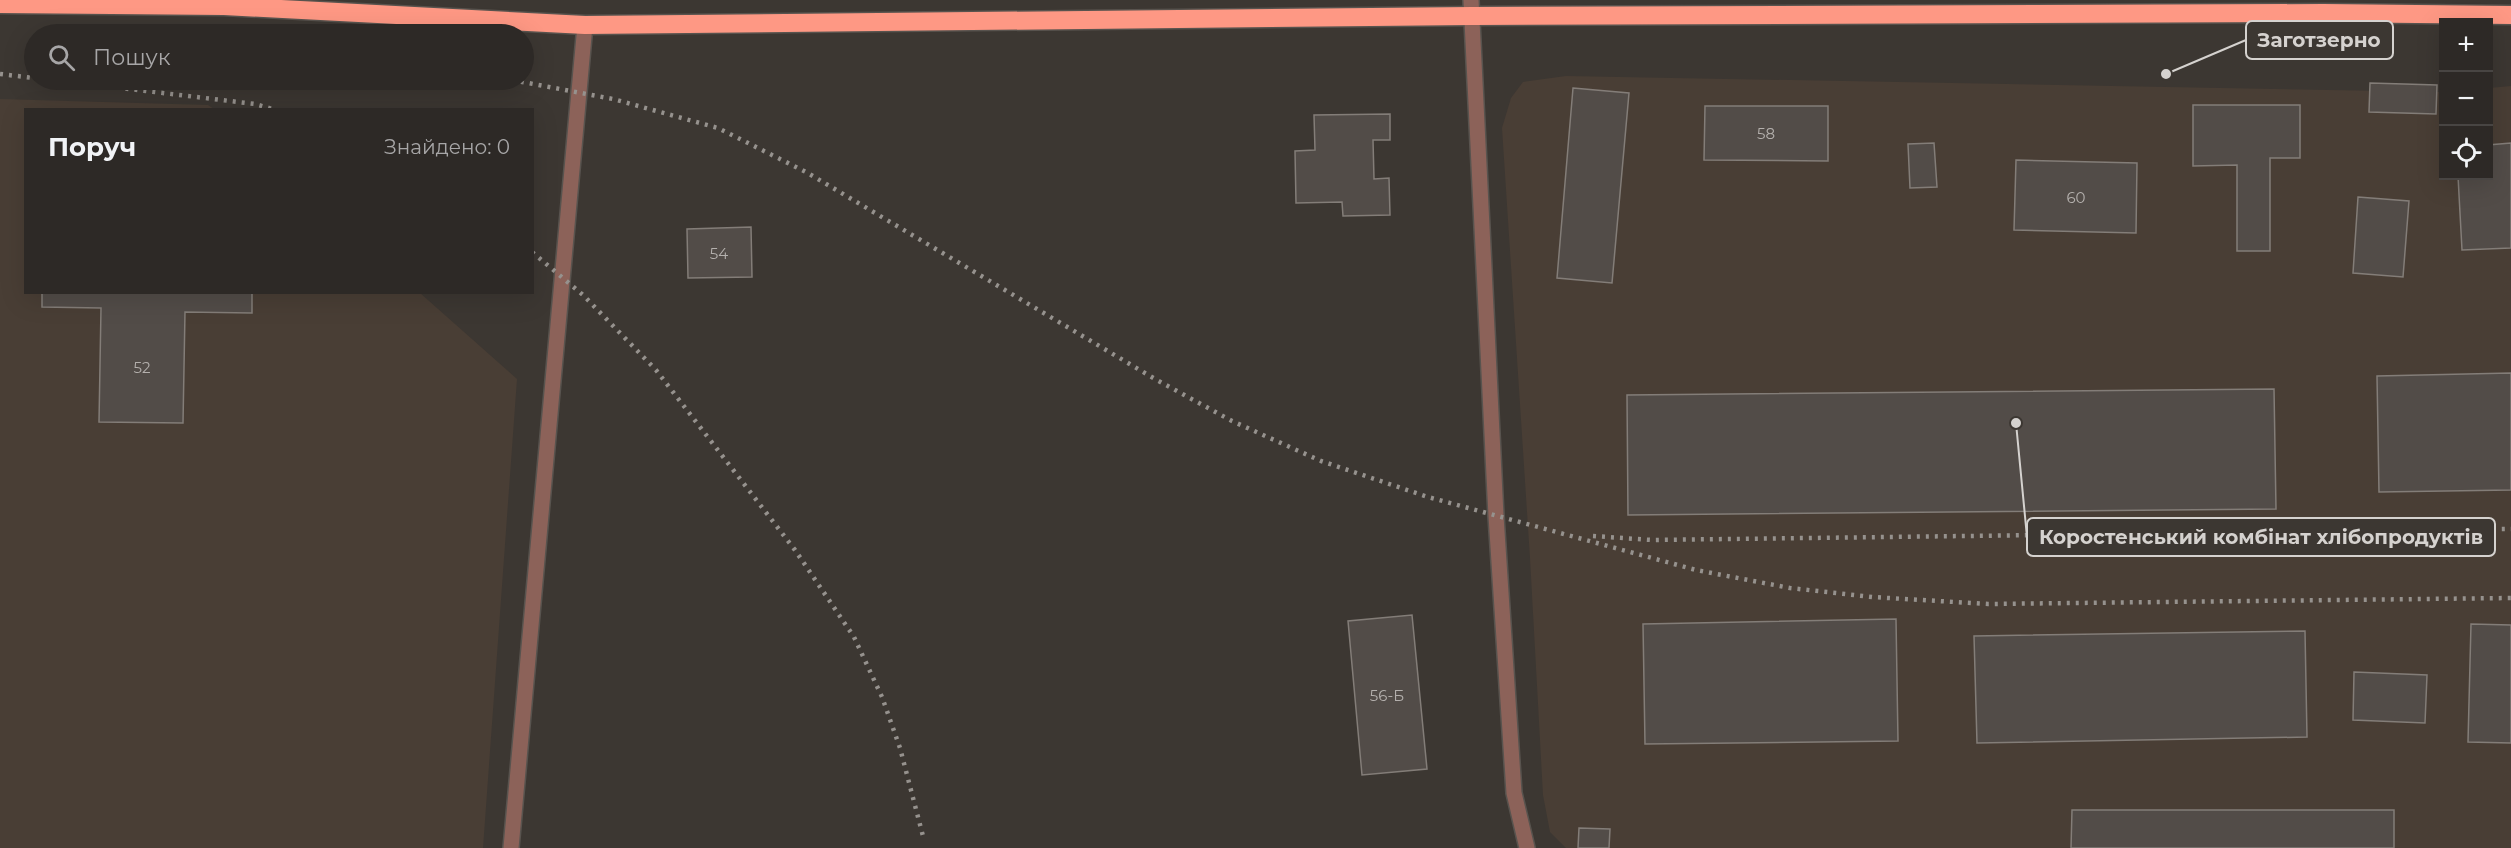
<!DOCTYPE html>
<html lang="uk">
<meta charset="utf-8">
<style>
:root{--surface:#2d2926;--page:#393532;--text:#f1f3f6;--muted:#a7a6a7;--line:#484543}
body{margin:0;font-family:Montserrat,sans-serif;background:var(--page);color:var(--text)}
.controls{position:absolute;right:18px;top:18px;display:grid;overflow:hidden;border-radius:0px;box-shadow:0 6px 24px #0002}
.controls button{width:54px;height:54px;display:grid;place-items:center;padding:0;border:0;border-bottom:2px solid var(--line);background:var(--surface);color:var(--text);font:30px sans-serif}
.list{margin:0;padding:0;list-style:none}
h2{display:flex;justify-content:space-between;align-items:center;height:78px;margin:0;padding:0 24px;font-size:26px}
h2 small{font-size:20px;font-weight:400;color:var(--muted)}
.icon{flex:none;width:33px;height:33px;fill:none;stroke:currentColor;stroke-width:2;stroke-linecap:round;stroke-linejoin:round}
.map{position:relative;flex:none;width:2511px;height:848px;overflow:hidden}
.search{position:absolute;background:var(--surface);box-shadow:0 6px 24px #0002;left:24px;top:24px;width:510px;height:66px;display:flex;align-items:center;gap:15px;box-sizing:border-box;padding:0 21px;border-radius:33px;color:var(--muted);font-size:22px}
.panel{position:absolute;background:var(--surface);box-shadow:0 6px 24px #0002;left:24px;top:108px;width:510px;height:186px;border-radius:0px}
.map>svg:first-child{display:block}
.built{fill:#493e35}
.building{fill:#524c48;stroke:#837d78;stroke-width:1.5}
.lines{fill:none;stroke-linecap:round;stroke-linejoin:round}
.minor-casing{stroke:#58534e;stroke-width:18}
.highway-casing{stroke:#58534e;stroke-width:21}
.minor{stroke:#8c6259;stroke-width:15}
.highway{stroke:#fe9884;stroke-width:18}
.rail{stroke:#96928e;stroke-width:4.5;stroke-dasharray:3 6;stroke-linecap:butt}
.labels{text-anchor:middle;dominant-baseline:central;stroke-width:5;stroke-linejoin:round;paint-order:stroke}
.number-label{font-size:15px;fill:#b4b0ad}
.leader{fill:none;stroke:#d5d2cf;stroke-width:2}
.callout-dot{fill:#d5d2cf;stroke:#3c3732;stroke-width:2}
.callout{fill:#3c3732;stroke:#d5d2cf;stroke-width:2}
.callout-label{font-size:20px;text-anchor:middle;font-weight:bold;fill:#d5d2cf}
</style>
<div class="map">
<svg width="2511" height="848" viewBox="0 0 2511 848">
<rect width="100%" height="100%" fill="#3c3732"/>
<g class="built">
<path d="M 1566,76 L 2443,92 L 2444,176 L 2488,176 L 2489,88 L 2511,86 L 2511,848 L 1566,848 L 1550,832 L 1543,795 L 1530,558 L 1502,128 L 1511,98 L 1523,82 Z"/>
<path d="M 0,99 L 208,105 L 214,109 L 26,110 L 26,292 L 420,293 L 517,379 L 483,848 L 0,848 Z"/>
</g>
<g class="building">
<path d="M 2370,83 L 2437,85 L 2436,114 L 2369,112 Z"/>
<path d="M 1573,88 L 1629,93 L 1612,283 L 1557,278 Z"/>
<path d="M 2193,105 L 2300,105 L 2300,158 L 2270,158 L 2270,251 L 2237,251 L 2237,165 L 2193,166 Z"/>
<path d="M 1705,106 L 1828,106 L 1828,161 L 1704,160 Z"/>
<path d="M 1390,114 L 1390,140 L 1373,140 L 1374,179 L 1389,178 L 1390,215 L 1343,216 L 1342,202 L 1296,203 L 1295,151 L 1315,150 L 1314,115 Z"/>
<path d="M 1934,143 L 1937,187 L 1910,188 L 1908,144 Z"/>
<path d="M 2511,143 L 2511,248 L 2462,250 L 2458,176 L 2488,176 L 2488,145 Z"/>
<path d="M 2016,160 L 2137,163 L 2136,233 L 2014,230 Z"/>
<path d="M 2358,197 L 2409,201 L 2403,277 L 2353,273 Z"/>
<path d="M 751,227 L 752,277 L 688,278 L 687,229 Z"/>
<path d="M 42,292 L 252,292 L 252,313 L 185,312 L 183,423 L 99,422 L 101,308 L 42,307 Z"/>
<path d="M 2511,373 L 2511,490 L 2379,492 L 2377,376 Z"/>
<path d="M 2274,389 L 2276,509 L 1628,515 L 1627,395 Z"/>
<path d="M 1412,615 L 1427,769 L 1362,775 L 1348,621 Z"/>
<path d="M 1896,619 L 1898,741 L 1645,744 L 1643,624 Z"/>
<path d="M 2471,624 L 2511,625 L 2511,743 L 2468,742 Z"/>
<path d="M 2305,631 L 2307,737 L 1977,743 L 1974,636 Z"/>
<path d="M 2354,672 L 2427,675 L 2425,723 L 2353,720 Z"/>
<path d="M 2072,810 L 2394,810 L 2394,848 L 2071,848 Z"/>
<path d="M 1579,828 L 1610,829 L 1609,848 L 1578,848 Z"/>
</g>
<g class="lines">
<g class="minor-casing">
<g id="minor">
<path d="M 1471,0 L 1496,516 L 1514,793 L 1527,848"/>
<path d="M 511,848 L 585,25"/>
</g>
</g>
<g class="highway-casing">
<path id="highway" d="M 0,4 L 224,6 L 585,25 L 1472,16 L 2323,13 L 2511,15"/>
</g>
<use href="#minor" class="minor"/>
<use href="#highway" class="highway"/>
<g class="rail">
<path d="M 0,74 L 34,78"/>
<path d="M 54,80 L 255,104 L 276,110"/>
<path d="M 512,80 L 613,99 L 718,128 L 806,172 L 1155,379 L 1232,421 L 1321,461 L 1428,497 L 1696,570 L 1790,588 L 1872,597 L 1988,604 L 2511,598"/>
<path d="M 532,252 L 583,295 L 656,370 L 795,550 L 854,637 L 882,697 L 900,748 L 924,840"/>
<path d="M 1593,536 L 1652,540 L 2511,529"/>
</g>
</g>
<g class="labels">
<g class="number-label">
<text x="1766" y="133">58</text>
<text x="2076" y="197">60</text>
<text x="719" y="253">54</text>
<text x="142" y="367">52</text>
<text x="1387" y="695">56-Б</text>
</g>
</g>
<path class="leader" d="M2166 74L2246 40M2016 423L2027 537"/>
<g class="callout-dot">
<circle cx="2166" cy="74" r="6"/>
<circle cx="2016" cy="423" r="6"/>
</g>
<g class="callout">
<rect x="2246" y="21" width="147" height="38" rx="6"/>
<rect x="2027" y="518" width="468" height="38" rx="6"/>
</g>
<g class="callout-label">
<text x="2319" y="47">Заготзерно</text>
<text x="2261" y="544">Коростенський комбінат хлібопродуктів</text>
</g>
</svg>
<div class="controls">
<button>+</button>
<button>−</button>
<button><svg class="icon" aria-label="locate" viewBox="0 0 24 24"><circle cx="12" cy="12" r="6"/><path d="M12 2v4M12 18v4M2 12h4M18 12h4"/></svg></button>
</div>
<div class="search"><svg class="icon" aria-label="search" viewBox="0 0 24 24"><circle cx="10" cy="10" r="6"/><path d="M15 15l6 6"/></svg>Пошук</div>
<section class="panel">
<h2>Поруч<small>Знайдено: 0</small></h2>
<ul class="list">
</ul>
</section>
</div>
